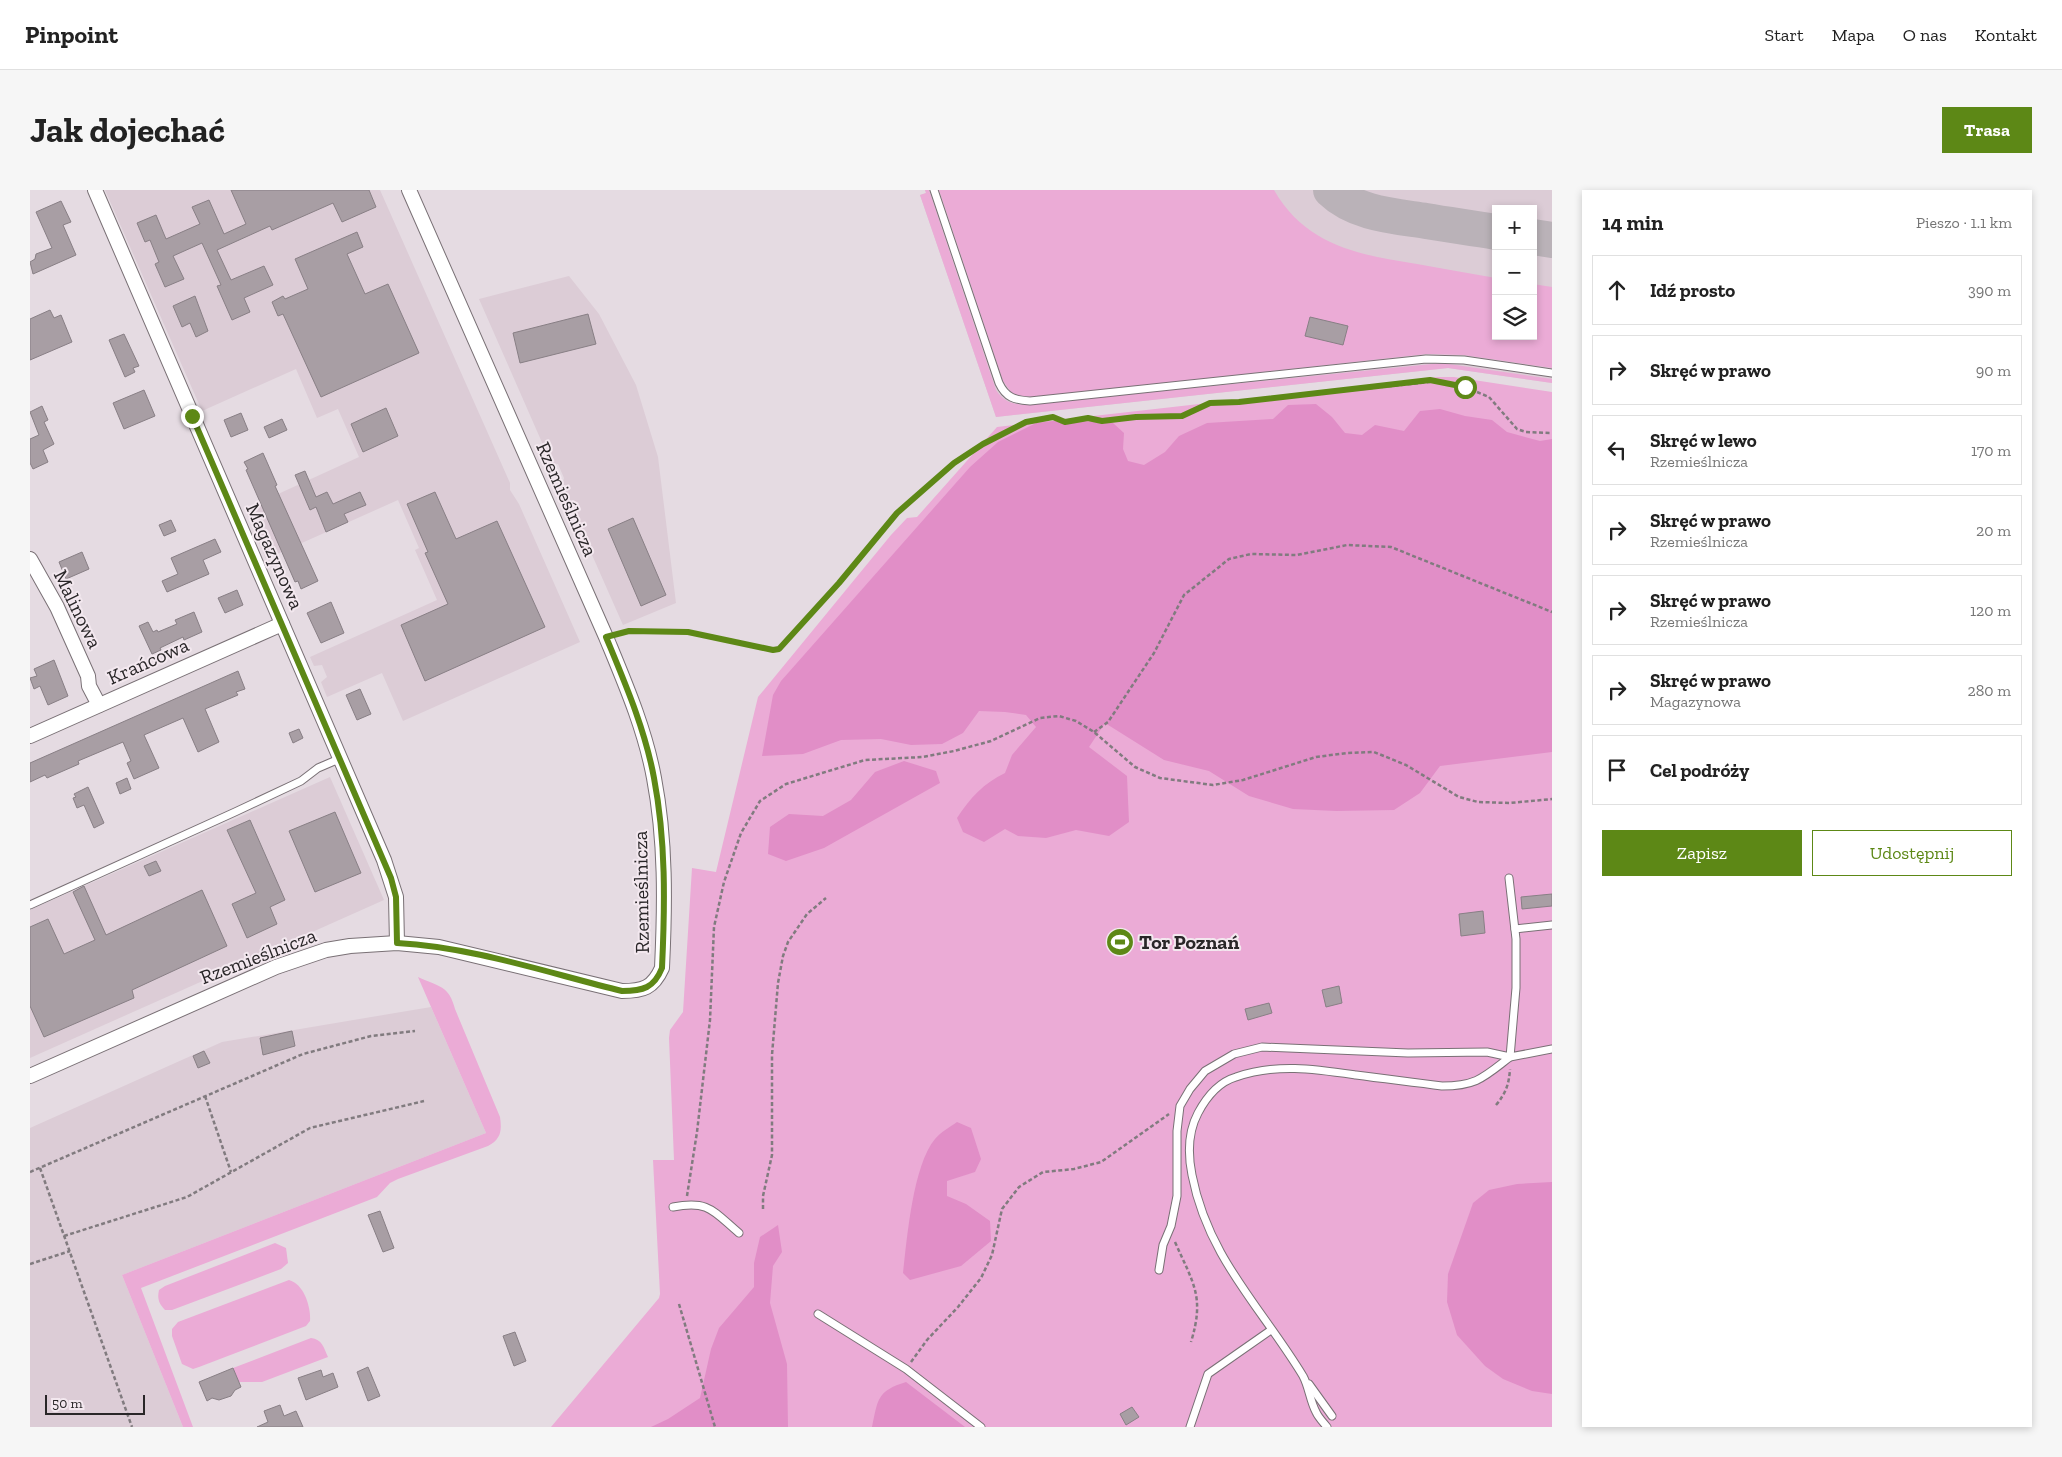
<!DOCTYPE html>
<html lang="pl">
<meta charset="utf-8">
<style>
:root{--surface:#fff;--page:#f6f6f6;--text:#222;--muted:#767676;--line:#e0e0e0;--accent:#5d8816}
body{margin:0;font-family:"Zilla Slab",serif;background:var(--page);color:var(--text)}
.controls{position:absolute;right:15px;top:15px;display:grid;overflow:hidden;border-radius:0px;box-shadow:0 2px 8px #0003}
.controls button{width:45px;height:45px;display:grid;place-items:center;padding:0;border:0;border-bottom:1px solid var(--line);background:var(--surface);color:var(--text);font:25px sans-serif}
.scale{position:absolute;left:15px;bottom:12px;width:100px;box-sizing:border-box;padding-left:5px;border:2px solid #292628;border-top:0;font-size:14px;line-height:18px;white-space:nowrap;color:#292628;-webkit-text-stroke:4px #f3e8ef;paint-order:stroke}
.stop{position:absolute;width:15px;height:15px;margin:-11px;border:4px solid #5d8816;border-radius:50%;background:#fff}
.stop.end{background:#5d8816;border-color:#fff;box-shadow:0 1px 5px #0008}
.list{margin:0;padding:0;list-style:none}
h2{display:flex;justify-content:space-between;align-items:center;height:65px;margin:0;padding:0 20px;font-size:21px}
h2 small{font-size:16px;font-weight:400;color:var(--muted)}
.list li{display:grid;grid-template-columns:32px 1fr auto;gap:15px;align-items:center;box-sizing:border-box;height:70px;margin:0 10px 10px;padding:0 10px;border:1px solid var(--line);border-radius:0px}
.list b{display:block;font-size:19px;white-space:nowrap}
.list p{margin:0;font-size:16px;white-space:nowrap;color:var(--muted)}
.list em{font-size:16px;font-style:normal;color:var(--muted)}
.actions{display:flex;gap:10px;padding:15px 20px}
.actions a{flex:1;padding:11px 0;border:1px solid var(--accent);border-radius:0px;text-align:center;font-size:18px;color:var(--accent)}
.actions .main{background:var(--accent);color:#fff}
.icon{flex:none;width:28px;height:28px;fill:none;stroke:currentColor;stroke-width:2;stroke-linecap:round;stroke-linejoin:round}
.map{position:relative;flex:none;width:1522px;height:1237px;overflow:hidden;border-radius:0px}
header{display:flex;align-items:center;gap:30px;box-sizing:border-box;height:70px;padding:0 25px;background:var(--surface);border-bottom:1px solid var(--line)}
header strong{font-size:24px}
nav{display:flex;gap:28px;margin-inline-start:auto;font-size:18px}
.intro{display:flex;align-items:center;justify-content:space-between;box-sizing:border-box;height:120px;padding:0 30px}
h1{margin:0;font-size:35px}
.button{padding:12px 22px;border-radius:0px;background:var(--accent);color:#fff;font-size:18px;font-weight:700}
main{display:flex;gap:30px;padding:0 30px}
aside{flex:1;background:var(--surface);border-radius:0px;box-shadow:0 2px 8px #0003}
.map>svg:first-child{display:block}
.built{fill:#dcccd6;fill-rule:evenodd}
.green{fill:#ebabd6}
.forest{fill:#e18ec7}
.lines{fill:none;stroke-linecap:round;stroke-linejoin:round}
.taxiway{stroke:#bab2b8;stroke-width:36}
.building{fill:#a89ea4;stroke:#887f85}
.lane-casing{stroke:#797075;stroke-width:9}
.street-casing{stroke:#797075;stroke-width:16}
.path{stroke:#817b7f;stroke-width:2.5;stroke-dasharray:4 2.5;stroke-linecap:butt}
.lane{stroke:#fff;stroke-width:7}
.street{stroke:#fff;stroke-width:14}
.route{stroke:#5d8816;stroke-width:6}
.labels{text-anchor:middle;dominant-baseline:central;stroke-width:4;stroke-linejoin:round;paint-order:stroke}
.street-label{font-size:20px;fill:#292628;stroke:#f3e8ef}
.poi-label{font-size:20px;font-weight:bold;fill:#292628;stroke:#f3e8ef;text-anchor:start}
</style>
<header>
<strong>Pinpoint</strong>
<nav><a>Start</a><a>Mapa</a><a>O nas</a><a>Kontakt</a></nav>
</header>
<div class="intro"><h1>Jak dojechać</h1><a class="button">Trasa</a></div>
<main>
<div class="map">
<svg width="1522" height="1237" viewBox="0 0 1522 1237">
<rect width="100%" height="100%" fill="#e5dbe2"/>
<g class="built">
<path d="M 75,0 L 350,0 L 480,293 L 480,300 L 489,314 L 550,452 L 373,531 L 352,483 L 297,507 L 291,492 L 297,487 L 292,475 L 284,476 L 280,467 L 407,410 L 385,360 L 389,358 L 368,310 L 236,369 L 215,319 L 329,267 L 308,219 L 287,228 L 266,179 L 172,221 Z"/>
<path d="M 895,0 L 1522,0 L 1522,193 L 1418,178 L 966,227 L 890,5 L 896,3 ZM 1466,19 L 1503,19 L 1503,146 L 1466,146 Z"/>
<path d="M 539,86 L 569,124 L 606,195 L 628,267 L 646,413 L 593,435 L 532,297 L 534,288 L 528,274 L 521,273 L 449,109 Z"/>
<path d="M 300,587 L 354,710 L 0,868 L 0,720 Z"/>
<path d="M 401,817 L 456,943 L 92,1085 L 153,1237 L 0,1237 L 0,938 L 192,852 Z"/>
</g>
<g class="green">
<path d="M 895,0 L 899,0 L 966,200 C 973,211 980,213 992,215 L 1412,173 L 1522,189 L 1522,193 L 1418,178 L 966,227 L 890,5 L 896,3 Z"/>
<path d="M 909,0 L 1244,0 C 1276,56 1330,65 1387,74 C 1413,79 1439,83 1466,88 L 1466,146 L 1503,146 L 1503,94 L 1522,97 L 1522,178 L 1433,165 L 1397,164 L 1003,207 L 983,205 L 973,191 Z"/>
<path d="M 1408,187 L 1424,187 L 1522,202 L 1522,1237 L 521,1237 L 629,1108 L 630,1104 L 623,970 L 644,970 L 639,848 L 640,840 L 653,822 L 662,678 L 686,682 L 728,507 L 861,345 L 877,328 L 887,327 L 967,237 Z"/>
<path d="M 388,787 C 409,797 419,795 425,819 L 470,927 C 472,941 471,949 458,956 L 368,989 L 360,993 L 347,1007 L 111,1098 L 163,1237 L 153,1237 L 92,1085 L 456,943 Z"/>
<path d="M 245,1053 L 256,1058 L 258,1073 L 251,1079 L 142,1120 L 135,1120 C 129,1114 127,1109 129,1100 L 135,1096 Z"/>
<path d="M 259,1090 C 274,1094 281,1117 280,1131 L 276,1136 L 169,1177 L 163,1179 L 152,1174 L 142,1146 L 142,1139 L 148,1132 Z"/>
<path d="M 281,1148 C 292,1149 294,1158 298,1167 L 232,1192 L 208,1192 L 203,1178 Z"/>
</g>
<g class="forest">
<path d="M 1286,214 L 1302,227 L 1315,243 L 1332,245 L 1345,235 L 1374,241 L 1390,221 L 1410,219 L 1435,226 L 1462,230 L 1477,242 L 1510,251 L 1522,249 L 1522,562 L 1410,576 L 1390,603 L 1364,620 L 1306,621 L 1263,619 L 1219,606 L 1179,581 L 1134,570 L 1075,533 L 1059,557 L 1097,586 L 1099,632 L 1079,646 L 1046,640 L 1016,648 L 988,646 L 975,639 L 954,652 L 933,642 L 927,628 C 940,608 954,593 975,583 L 982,565 L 1006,537 L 996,525 L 975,522 L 949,521 L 933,543 L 912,554 L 881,555 L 851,549 L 811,550 L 773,564 L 732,566 L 743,505 L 751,491 L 940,277 L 968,252 L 1006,233 L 1031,230 L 1083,233 L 1094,243 L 1093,259 L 1098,271 L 1114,275 L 1135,262 L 1149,246 L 1177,233 L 1243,229 L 1258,215 Z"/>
<path d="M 874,571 L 906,581 L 910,593 L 794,658 L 756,671 L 738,664 L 740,637 L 759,624 L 793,626 L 821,610 L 845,582 Z"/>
<path d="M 927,932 L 941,938 L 951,969 L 945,982 L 917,991 L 917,1006 L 936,1014 L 960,1031 L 961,1051 L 931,1076 L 880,1090 L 873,1083 C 877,1048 883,975 905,949 C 911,942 920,937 927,932 Z"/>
<path d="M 1522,992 L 1522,1204 L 1502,1201 L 1473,1189 L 1455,1176 L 1427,1145 L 1417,1112 L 1418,1084 L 1443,1013 L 1459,1000 L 1487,994 Z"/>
<path d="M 748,1035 L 752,1062 L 743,1076 L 740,1113 L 757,1174 L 758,1237 L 621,1237 L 638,1229 L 670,1208 L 681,1159 L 689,1138 L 724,1097 L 724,1073 L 730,1047 Z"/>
<path d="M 876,1192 L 935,1237 L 842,1237 C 848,1209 847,1201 876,1192 Z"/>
</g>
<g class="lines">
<g class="taxiway">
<path d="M 1301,0 C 1326,24 1364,26 1396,31 C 1419,35 1443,38 1466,42"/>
<path d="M 1503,47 L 1522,50"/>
</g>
</g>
<g class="building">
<path d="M 201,0 L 339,0 L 346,17 L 312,32 L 303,13 L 242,40 L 240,36 L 187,60 L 201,90 L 234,76 L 243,95 L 214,108 L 220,122 L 202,130 L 187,96 L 191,95 L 172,53 L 143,66 L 154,89 L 135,97 L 125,74 L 129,72 L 120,50 L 115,52 L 107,33 L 126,25 L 136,49 L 170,34 L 162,17 L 179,10 L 194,44 L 216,34 Z"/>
<path d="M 31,11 L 41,32 L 33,35 L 46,65 L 3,84 L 0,72 L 5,69 L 6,64 L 22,58 L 6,22 Z"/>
<path d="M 327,42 L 333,57 L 317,64 L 335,104 L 358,94 L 389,163 L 291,207 L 253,124 L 248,126 L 242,112 L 253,106 L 255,109 L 278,99 L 265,69 Z"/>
<path d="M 165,106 L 178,141 L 166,147 L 160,133 L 152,137 L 143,116 Z"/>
<path d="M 20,120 L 24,128 L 31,125 L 42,152 L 0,170 L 0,129 Z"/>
<path d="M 558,124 L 566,154 L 490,173 L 483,143 Z"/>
<path d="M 1280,127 L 1318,136 L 1313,155 L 1275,146 Z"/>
<path d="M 94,144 L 109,176 L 103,178 L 105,182 L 95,187 L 79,150 Z"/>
<path d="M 114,200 L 125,226 L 94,239 L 83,213 Z"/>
<path d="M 12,216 L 18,230 L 14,232 L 24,254 L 13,260 L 18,272 L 3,279 L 0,273 L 0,249 L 9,245 L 0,222 Z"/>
<path d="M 356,218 L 368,246 L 333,262 L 321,234 Z"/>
<path d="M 211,223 L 218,240 L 201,247 L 194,230 Z"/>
<path d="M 252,229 L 257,240 L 239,248 L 234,237 Z"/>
<path d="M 233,263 L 247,295 L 245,296 L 288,391 L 271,399 L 268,391 L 265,392 L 216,280 L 218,279 L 214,272 Z"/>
<path d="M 275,281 L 286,307 L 297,302 L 303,314 L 330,302 L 336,315 L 314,324 L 318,332 L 296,342 L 286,317 L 280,320 L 265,285 Z"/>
<path d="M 405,302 L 426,349 L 467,331 L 515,437 L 395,491 L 371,435 L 418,414 L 395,363 L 398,362 L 377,314 Z"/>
<path d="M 603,328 L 636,405 L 611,416 L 578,339 Z"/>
<path d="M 141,330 L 146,341 L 134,346 L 129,335 Z"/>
<path d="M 185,349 L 191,362 L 173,370 L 179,384 L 137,402 L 132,391 L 148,384 L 141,368 Z"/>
<path d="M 52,362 L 59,379 L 36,389 L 29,372 Z"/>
<path d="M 207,400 L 213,415 L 195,423 L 188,408 Z"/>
<path d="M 301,412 L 314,443 L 291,453 L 277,423 Z"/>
<path d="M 164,422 L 172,442 L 154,450 L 153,447 L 130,458 L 131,460 L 122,464 L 109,436 L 118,432 L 123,442 L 127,440 L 128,442 L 147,434 L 145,430 Z"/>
<path d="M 24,470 L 38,506 L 18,515 L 10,496 L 4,499 L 0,488 L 7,486 L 4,479 Z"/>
<path d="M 208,481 L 215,499 L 206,502 L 208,505 L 175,519 L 189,552 L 168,562 L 153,528 L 114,545 L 129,578 L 104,589 L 97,573 L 101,571 L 93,552 L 48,571 L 49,574 L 17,588 L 15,585 L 0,592 L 0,573 Z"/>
<path d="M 330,499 L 341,524 L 327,530 L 316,505 Z"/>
<path d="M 269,539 L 273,548 L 263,553 L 259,543 Z"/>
<path d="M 97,588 L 101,599 L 90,604 L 86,593 Z"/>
<path d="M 58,597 L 74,633 L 64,638 L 54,615 L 47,618 L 43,608 L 46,607 L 44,604 Z"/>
<path d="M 305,622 L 331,683 L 285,702 L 259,641 Z"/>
<path d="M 220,630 L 255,710 L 240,717 L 247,734 L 217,748 L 202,714 L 226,703 L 197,640 Z"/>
<path d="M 126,671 L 131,681 L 119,686 L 114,676 Z"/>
<path d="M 54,696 L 76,745 L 172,700 L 197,756 L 102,800 L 104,808 L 14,847 L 0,816 L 0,737 L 18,729 L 34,764 L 65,750 L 43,702 Z"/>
<path d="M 1522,704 L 1522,716 L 1492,719 L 1491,707 Z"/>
<path d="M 1453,721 L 1455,743 L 1431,746 L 1429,724 Z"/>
<path d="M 1309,796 L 1312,813 L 1296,817 L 1292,800 Z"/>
<path d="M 1239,813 L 1242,823 L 1218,830 L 1215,819 Z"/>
<path d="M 262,841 L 265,856 L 233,865 L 230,848 Z"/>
<path d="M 174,861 L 180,873 L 168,878 L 163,866 Z"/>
<path d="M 350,1021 L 364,1058 L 353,1062 L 338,1025 Z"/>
<path d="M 485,1142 L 496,1171 L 484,1176 L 473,1146 Z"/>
<path d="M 338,1177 L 350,1206 L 338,1211 L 327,1182 Z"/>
<path d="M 203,1178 L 211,1197 L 205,1200 L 201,1206 L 189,1210 L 182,1208 L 177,1211 L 169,1192 Z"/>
<path d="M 291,1180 L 293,1187 L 303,1183 L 308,1197 L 276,1210 L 268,1188 Z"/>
<path d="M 250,1215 L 254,1226 L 266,1221 L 273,1237 L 227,1237 L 238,1232 L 234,1221 Z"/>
<path d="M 1102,1217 L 1109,1227 L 1096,1235 L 1090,1224 Z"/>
</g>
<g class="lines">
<g class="lane-casing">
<g id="lane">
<path d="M 904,0 L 969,193 C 976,208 985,210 1000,211 L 1396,169 L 1434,170 L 1522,183"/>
<path d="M 0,715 L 205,622 L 271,591 L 288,578 L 309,569"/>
<path d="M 1485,739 L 1522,735"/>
<path d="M 643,1017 C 679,1010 683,1021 709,1043"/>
<path d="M 1129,1080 L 1133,1055 L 1141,1036 L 1147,1006 L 1147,941 L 1150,916 L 1160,899 L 1175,881 L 1204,864 L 1232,857 L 1378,863 L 1457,862 L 1480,867 L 1522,859"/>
<path d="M 788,1124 L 876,1179 L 951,1237"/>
<path d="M 1279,1194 L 1302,1226"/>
<path d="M 1160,1237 L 1178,1184 L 1241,1140"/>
<path d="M 1297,1237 C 1293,1232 1288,1227 1286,1222 C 1280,1211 1279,1197 1273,1186 C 1232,1118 1178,1068 1162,985 C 1158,965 1158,942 1168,923 C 1176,908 1189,892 1206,887 C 1246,873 1285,879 1326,885 C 1355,889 1383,892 1412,896 C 1447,896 1454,887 1480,867 L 1486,798 L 1486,749 L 1479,688"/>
</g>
</g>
<g class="street-casing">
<g id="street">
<path d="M 65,0 L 354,670 L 366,707 L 367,753"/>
<path d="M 0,369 L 27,417 L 58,486 L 59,496 L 69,515"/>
<path d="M 0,546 L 252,434"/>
<path d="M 0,886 L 246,777 L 296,760 L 320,756 L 367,753 L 409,757 L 592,801 C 613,801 623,798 632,778 C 635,714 636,651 624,588 C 615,539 595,493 576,447 L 379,0"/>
</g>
</g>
<g class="path">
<path d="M 587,444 L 599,441 L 658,442 L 743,460 L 749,459 L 809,393 L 867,323 L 924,273 L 953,254 L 996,232 L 1023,227 L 1035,232 L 1058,229 L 1072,231 L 1106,227 L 1152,226 L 1180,213 L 1209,212 L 1409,191 L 1435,197 L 1459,207 L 1487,239 L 1496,242 L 1522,243"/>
<path d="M 1064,542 L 1078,532 L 1124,463 L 1154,405 L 1199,369 L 1221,364 L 1267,365 L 1317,355 L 1361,357 L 1522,422"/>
<path d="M 175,906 L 201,982"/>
<path d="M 1466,915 C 1476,903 1479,894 1480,879"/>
<path d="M 10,978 L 102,1237"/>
<path d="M 0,982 L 273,864 L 341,846 L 385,841"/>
<path d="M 657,1006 L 667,942 L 680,830 L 684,737 L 694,692 L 711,643 L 730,611 L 756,594 L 835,570 L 893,567 L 924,561 L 961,551 L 1010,528 L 1029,526 L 1046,531 L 1064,542 L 1105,577 L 1130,588 L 1183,595 L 1213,590 L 1286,567 L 1317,563 L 1344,562 L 1376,575 L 1429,607 L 1448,612 L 1480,613 L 1522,609"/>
<path d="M 733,1019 L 733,1006 L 742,965 L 742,865 L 748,793 L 753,766 L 758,752 L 777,724 L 796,708"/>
<path d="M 34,1046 L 157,1007 L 280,938 L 394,911"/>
<path d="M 1145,1052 C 1163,1093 1175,1106 1161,1152"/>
<path d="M 0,1074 L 40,1061"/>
<path d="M 649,1114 L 685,1237"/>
<path d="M 881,1172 L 897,1150 L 928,1117 L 951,1088 L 962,1065 L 972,1019 L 989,997 L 1013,982 L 1044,979 L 1071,972 L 1139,924"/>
</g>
<use href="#lane" class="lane"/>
<use href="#street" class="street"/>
</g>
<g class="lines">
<path class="route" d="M 162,226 L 361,688 L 366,707 L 367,753 C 443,757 518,783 592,801 C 613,801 624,798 632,778 C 635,714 636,651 624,588 C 615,539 595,493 576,447 L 599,441 L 658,442 L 743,460 L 749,459 L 809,393 L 867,323 L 924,273 L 953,254 L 996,232 L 1023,227 L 1035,232 L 1058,228 L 1072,231 L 1106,227 L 1152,226 L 1180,213 L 1209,212 L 1400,190 L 1435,197"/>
</g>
<defs>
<g id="stadium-disc" transform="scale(1.4375)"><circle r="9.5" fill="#5d8816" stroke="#f3e8ef"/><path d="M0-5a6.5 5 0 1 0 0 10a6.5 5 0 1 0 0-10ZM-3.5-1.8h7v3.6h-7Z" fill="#fff"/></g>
</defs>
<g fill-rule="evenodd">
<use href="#stadium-disc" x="1090" y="752"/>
</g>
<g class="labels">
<g class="street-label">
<text transform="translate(537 309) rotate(66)">Rzemieślnicza</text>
<text transform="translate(245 366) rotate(66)">Magazynowa</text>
<text transform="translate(48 419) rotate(64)">Malinowa</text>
<text transform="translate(118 471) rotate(-24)">Krańcowa</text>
<text transform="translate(611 702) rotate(-91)">Rzemieślnicza</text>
<text transform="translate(228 766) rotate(-21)">Rzemieślnicza</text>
</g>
<g class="poi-label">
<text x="1109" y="752">Tor Poznań</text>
</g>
</g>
</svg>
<div class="controls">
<button>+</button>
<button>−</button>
<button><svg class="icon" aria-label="layers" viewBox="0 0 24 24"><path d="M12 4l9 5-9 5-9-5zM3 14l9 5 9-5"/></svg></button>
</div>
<div class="scale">50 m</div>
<div class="stop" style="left:1435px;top:197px"></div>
<div class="stop end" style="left:162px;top:226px"></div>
</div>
<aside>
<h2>14 min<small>Pieszo · 1.1 km</small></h2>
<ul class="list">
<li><svg class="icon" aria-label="ahead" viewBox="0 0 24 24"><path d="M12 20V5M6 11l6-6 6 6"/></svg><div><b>Idź prosto</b></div><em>390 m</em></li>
<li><svg class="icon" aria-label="right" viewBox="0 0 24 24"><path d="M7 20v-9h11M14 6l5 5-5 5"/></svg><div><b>Skręć w prawo</b></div><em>90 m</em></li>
<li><svg class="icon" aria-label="left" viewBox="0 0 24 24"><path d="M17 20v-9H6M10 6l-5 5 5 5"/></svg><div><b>Skręć w lewo</b><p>Rzemieślnicza</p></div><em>170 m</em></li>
<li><svg class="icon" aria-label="right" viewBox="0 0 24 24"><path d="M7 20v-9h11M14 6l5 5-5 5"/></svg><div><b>Skręć w prawo</b><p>Rzemieślnicza</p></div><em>20 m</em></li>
<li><svg class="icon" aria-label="right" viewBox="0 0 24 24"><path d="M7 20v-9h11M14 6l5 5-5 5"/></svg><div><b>Skręć w prawo</b><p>Rzemieślnicza</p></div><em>120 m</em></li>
<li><svg class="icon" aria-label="right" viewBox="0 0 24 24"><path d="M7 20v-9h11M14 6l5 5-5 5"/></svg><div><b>Skręć w prawo</b><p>Magazynowa</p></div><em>280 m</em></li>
<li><svg class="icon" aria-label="arrive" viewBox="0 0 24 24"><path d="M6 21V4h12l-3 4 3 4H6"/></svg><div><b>Cel podróży</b></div></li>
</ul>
<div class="actions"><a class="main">Zapisz</a><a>Udostępnij</a></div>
</aside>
</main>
